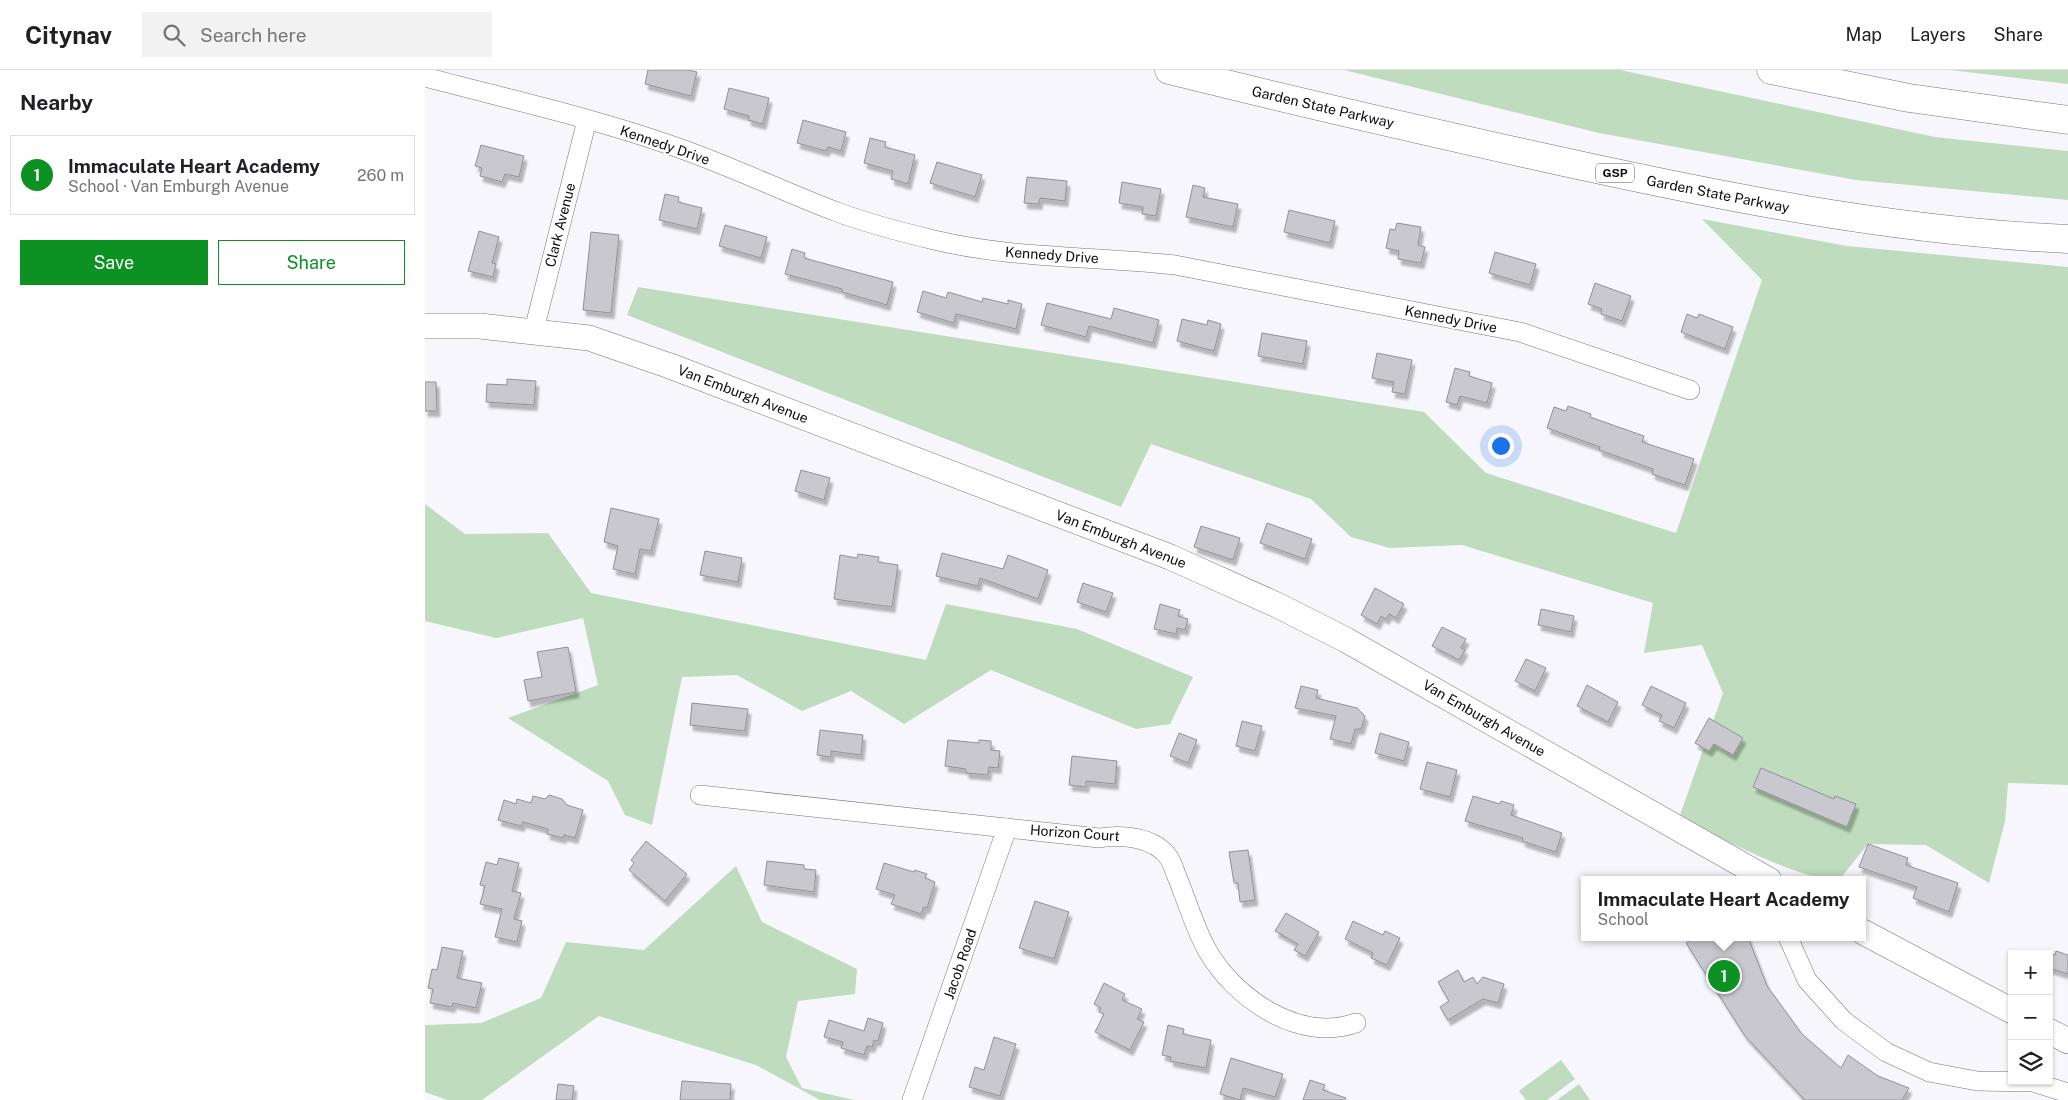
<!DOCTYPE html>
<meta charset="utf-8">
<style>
:root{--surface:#fff;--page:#f2f2f2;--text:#202124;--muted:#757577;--line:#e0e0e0;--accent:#0d9123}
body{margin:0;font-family:"Public Sans",sans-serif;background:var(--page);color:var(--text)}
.controls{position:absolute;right:15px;bottom:15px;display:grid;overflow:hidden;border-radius:0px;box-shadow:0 1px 4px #0004}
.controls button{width:45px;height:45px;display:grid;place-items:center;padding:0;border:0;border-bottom:1px solid var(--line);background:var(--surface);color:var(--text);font:25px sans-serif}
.you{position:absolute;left:1075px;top:375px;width:18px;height:18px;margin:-12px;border:4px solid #fff;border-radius:50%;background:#1a73e8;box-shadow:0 0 0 8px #1a73e833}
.badge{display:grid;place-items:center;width:32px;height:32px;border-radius:50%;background:var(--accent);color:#fff;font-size:16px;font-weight:700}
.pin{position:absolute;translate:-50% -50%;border:2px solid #fff;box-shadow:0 1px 5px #0006}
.popup{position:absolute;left:1156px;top:806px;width:285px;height:65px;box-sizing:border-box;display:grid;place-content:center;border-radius:0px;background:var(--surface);filter:drop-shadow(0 1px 4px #0005);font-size:16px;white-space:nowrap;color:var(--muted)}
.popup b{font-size:19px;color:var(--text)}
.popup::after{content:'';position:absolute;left:50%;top:100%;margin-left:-10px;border:10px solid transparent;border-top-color:var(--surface)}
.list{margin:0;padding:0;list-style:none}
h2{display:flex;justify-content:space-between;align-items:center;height:65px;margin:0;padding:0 20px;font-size:21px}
h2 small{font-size:16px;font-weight:400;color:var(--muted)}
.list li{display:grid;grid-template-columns:32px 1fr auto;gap:15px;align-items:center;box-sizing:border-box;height:80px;margin:0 10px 10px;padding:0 10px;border:1px solid var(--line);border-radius:0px}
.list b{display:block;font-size:19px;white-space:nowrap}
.list p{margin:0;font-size:16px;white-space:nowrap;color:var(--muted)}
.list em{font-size:16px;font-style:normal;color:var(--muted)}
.actions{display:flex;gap:10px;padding:15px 20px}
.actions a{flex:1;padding:11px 0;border:1px solid var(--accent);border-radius:0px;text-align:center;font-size:18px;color:var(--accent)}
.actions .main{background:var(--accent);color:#fff}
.icon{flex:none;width:28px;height:28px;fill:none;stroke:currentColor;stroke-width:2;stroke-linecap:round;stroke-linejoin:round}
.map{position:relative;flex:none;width:1643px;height:1030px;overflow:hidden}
header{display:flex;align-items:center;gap:30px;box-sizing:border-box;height:70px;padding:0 25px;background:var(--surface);border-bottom:1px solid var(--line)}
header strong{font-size:24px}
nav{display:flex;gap:28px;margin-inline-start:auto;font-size:18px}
.search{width:350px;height:45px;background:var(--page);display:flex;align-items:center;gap:12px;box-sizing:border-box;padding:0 18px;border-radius:0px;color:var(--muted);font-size:19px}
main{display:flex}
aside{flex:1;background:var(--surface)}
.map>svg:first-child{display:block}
.green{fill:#bfddbe}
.building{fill:#c9c8ce;stroke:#919096;filter:url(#shadow)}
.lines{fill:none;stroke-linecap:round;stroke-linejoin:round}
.minor-casing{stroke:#76757b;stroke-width:20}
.major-casing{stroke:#76757b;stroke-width:26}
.highway-casing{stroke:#76757b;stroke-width:29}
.minor{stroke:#fff;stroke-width:19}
.major{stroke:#fff;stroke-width:25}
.highway{stroke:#fff;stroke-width:28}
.labels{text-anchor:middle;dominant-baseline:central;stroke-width:4;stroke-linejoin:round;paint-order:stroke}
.shield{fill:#fff;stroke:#555456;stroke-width:1}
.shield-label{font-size:12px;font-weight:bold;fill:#0c0b0d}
.street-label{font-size:14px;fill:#0c0b0d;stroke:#fff}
</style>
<header>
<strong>Citynav</strong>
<div class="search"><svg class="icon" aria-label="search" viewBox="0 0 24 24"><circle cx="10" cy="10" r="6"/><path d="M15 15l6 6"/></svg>Search here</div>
<nav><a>Map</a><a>Layers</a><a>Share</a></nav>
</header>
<main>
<aside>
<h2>Nearby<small></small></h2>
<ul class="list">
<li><span class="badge">1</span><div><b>Immaculate Heart Academy</b><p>School · Van Emburgh Avenue</p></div><em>260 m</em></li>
</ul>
<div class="actions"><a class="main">Save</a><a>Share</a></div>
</aside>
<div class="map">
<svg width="1643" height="1030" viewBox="0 0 1643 1030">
<defs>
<filter id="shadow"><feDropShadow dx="3" dy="5.5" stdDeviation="1" flood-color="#0004"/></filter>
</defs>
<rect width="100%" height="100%" fill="#f6f6fc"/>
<g class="green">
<path d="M 919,0 L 1195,0 L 1510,67 L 1643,81 L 1643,130 L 1431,110 L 1174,63 Z"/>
<path d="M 1525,0 L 1643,0 L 1643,14 Z"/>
<path d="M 1277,149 L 1422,176 L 1643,197 L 1643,715 L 1583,713 L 1580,751 L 1564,813 L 1501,775 L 1443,774 L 1414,810 C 1372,810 1294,766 1254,748 L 1298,623 L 1277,575 L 1219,583 L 1228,533 L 1037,475 L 965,478 L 926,467 L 886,429 L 726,374 L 696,437 L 202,245 L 213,217 L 999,342 L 1061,403 L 1251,463 L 1337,210 Z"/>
<path d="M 0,434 L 40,464 L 123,463 L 166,523 L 501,590 L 521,534 L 652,559 L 768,607 L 745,654 L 711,659 L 566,600 L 479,654 L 426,621 L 377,641 L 312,605 L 257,607 L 227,755 L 200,745 L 183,711 L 83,648 L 173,615 L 158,548 L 71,568 L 0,551 Z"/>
<path d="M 311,796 L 337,852 L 432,899 L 430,924 L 373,931 L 361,987 L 377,1018 L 429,1030 L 395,1030 L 331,995 L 174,946 L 57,1030 L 22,1030 L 0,1022 L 0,955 L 56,953 L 116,928 L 141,872 L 219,880 Z"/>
<path d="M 1136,990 L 1150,1009 L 1122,1030 L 1101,1030 L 1094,1021 Z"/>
<path d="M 1154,1014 L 1165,1030 L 1132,1030 Z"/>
</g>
<g class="building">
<path d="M 223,0 L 263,0 L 272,2 L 266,26 L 220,14 Z"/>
<path d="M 304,18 L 344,28 L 338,54 L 323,50 L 324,46 L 299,39 Z"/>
<path d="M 378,50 L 421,62 L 416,81 L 403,77 L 401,81 L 372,73 Z"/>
<path d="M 445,68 L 461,72 L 460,77 L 490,85 L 483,114 L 466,109 L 468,101 L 439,93 Z"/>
<path d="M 56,75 L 99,86 L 94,107 L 80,104 L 77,112 L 55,106 L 57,98 L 50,96 Z"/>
<path d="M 512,92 L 557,105 L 550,127 L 505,113 Z"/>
<path d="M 602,107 L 642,111 L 640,131 L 615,128 L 614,134 L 599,133 Z"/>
<path d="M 697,112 L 736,119 L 731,146 L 717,144 L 718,137 L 694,133 Z"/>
<path d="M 768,115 L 780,118 L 778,127 L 813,134 L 808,157 L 761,147 Z"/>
<path d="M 240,124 L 254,127 L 253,132 L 277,138 L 272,159 L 234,150 Z"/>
<path d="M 864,140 L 910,151 L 905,173 L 859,162 Z"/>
<path d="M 972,153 L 996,157 L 993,175 L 1000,177 L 996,193 L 973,189 L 974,181 L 961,178 L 965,159 L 970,160 Z"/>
<path d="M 300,155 L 342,167 L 336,188 L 294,176 Z"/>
<path d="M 54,161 L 74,167 L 67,193 L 71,194 L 68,207 L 43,201 Z"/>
<path d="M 166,162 L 194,165 L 186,243 L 158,240 Z"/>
<path d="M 367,179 L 380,183 L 379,188 L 468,212 L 462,235 L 417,222 L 417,219 L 360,204 Z"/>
<path d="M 1070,182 L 1111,194 L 1105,215 L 1064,203 Z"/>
<path d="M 1170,213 L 1206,226 L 1197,251 L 1176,244 L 1177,239 L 1163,234 Z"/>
<path d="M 498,221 L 521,228 L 523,222 L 557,232 L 558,228 L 583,234 L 583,230 L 597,234 L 591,259 L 531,244 L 529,253 L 492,242 Z"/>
<path d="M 622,233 L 686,249 L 689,238 L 734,250 L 728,273 L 664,256 L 661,267 L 616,255 Z"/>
<path d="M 1262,244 L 1272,248 L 1274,244 L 1308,257 L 1300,279 L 1256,262 Z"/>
<path d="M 757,249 L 782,255 L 783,250 L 796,254 L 789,281 L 752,271 Z"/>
<path d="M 837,263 L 882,271 L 878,294 L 833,286 Z"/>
<path d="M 952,283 L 987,290 L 980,324 L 967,322 L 969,312 L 947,308 Z"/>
<path d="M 1030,298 L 1045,302 L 1044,306 L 1067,313 L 1062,333 L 1035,326 L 1032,335 L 1021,332 Z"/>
<path d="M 82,309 L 111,311 L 109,335 L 61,332 L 62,314 L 82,315 Z"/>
<path d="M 0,312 L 11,312 L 12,341 L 0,341 Z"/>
<path d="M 1143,336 L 1166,344 L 1165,347 L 1219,366 L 1217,372 L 1269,389 L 1260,415 L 1227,404 L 1228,399 L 1174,380 L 1175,377 L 1122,358 L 1129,337 L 1141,341 Z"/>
<path d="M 376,400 L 405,408 L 399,430 L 370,421 Z"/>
<path d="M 186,438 L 234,449 L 226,481 L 215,479 L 210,504 L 188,499 L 193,476 L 179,472 Z"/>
<path d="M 842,453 L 887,469 L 880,489 L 835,473 Z"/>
<path d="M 776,456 L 815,468 L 808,490 L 769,477 Z"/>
<path d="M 280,481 L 317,488 L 313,512 L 275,505 Z"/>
<path d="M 517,483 L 578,499 L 583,485 L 623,500 L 613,529 L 555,508 L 553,516 L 511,506 Z"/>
<path d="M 433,484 L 454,487 L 453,492 L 473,495 L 467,537 L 409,529 L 415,485 L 432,488 Z"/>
<path d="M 658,513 L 688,523 L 681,542 L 652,532 Z"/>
<path d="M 950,518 L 979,534 L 971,548 L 964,544 L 961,549 L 956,546 L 952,554 L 936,545 Z"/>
<path d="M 735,534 L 755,540 L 753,546 L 763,549 L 760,560 L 752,558 L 751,564 L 729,559 Z"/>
<path d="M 1116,539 L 1149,546 L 1146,562 L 1113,555 Z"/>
<path d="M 1017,557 L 1041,569 L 1036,578 L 1040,580 L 1034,590 L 1007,576 Z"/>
<path d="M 143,577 L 151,622 L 103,631 L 99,610 L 117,607 L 112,582 Z"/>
<path d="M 1101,589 L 1121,598 L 1110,621 L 1090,611 Z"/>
<path d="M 1162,615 L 1193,632 L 1183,652 L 1152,636 Z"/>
<path d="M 876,616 L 893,620 L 891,628 L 932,638 L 940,646 L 936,659 L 930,659 L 926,674 L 905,669 L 911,646 L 870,638 Z"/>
<path d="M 1226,616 L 1261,633 L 1249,658 L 1234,651 L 1237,645 L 1217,635 Z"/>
<path d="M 267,633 L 323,639 L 320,661 L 265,655 Z"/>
<path d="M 1284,648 L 1318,668 L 1308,685 L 1289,674 L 1284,681 L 1270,673 Z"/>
<path d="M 817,651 L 837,656 L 830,681 L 811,676 Z"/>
<path d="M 395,660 L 438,665 L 436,685 L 406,681 L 406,687 L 392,685 Z"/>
<path d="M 754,663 L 772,670 L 763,693 L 745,686 Z"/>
<path d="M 955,663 L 984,672 L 979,691 L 950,683 Z"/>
<path d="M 523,670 L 554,673 L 554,670 L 566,671 L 566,680 L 575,681 L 573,698 L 564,697 L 563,705 L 541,703 L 541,699 L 520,696 Z"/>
<path d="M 647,686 L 692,691 L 690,714 L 661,711 L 661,717 L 644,715 Z"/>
<path d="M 1002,692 L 1032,700 L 1025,727 L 995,719 Z"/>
<path d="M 1336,698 L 1409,729 L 1410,726 L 1431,734 L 1422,757 L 1328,717 Z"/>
<path d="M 124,725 L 137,729 L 142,735 L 158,740 L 150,768 L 139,765 L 138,768 L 122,764 L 123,759 L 98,752 L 96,756 L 73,750 L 79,730 L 91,734 L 92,729 L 106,733 L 108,726 L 120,729 Z"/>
<path d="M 1048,726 L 1075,734 L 1076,731 L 1089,735 L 1086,745 L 1137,763 L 1131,782 L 1097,771 L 1098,768 L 1040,751 Z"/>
<path d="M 221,771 L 262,804 L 240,831 L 204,800 L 209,793 L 206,790 Z"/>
<path d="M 1443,774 L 1483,788 L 1481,795 L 1533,813 L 1524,842 L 1488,828 L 1492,817 L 1434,797 Z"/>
<path d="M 823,780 L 830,830 L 815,832 L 813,813 L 809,813 L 804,782 Z"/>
<path d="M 74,788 L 94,793 L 87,821 L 96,823 L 89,849 L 97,851 L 92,872 L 70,867 L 77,839 L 55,834 L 60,816 L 55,815 L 61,792 L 72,795 Z"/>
<path d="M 342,791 L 379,795 L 379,799 L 391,800 L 389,822 L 339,815 Z"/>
<path d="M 459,793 L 489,802 L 490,800 L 502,804 L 500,808 L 510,812 L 502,838 L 499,837 L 496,844 L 466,834 L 470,825 L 451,819 Z"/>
<path d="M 610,831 L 644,842 L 629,889 L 594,878 Z"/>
<path d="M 861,843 L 894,862 L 880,886 L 869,880 L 873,874 L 850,861 Z"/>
<path d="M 928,851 L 958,865 L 960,861 L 975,868 L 962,895 L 946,888 L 948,883 L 920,869 Z"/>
<path d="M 1270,867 L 1323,867 L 1342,916 L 1377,964 L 1416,998 L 1423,985 L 1453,1006 L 1484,1018 L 1477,1030 L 1380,1030 L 1320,966 L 1261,873 Z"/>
<path d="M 17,877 L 38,881 L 32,908 L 57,913 L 51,938 L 28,933 L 27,937 L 5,933 L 8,919 L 3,918 L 7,899 L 12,900 Z"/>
<path d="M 1631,881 L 1643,885 L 1643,904 L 1624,898 L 1624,883 L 1630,885 Z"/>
<path d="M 1033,900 L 1039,912 L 1048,907 L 1052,914 L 1058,907 L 1079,914 L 1073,933 L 1058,929 L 1023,950 L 1015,937 L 1024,931 L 1013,912 Z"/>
<path d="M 679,913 L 700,924 L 697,930 L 717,939 L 712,949 L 719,952 L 705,980 L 670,962 L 679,944 L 674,942 L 676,938 L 669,934 Z"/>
<path d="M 443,948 L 458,953 L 453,971 L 449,970 L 447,977 L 442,976 L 439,985 L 416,978 L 418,972 L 399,967 L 404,950 L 439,961 Z"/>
<path d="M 743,955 L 759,959 L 758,964 L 786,970 L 781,998 L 745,991 L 746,987 L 737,985 Z"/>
<path d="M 569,967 L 591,974 L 575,1026 L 544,1017 L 550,997 L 559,1000 Z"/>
<path d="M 806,988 L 858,1004 L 850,1027 L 818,1018 L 815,1030 L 795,1024 Z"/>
<path d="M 885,1010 L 900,1015 L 898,1020 L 921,1028 L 920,1030 L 878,1030 Z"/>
<path d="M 257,1011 L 306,1014 L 305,1030 L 255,1030 Z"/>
<path d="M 133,1014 L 149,1016 L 147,1030 L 131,1030 Z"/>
</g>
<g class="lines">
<g class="minor-casing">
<g id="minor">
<path d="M 0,7 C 82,29 165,47 245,75 C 302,94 356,121 412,142 C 444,154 476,162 509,170 C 588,189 670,186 750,195 L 1095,262 L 1265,320"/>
<path d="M 109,260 L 162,50"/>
<path d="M 275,725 L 674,768 C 697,764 730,767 744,788 C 748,794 750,803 753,809 C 762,832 770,858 782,880 C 809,928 874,973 931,953"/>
<path d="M 1363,867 L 1382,910 L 1419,951 L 1461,982 L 1504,1002 L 1552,1011 L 1608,1012 L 1643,1023"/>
<path d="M 487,1030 L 582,758"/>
</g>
</g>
<g class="major-casing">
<g id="major">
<path d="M 0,256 L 55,256 L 164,268 L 245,296 L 745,487 L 854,536 L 921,570 L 1344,810"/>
<path d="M 1438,862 L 1587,941"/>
<path d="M 1624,961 L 1643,971"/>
</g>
</g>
<g class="highway-casing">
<g id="highway">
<path d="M 744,0 C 869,31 995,60 1121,88 C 1293,126 1466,161 1643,169"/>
<path d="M 1346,0 L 1484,28 L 1643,50"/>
</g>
</g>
<use href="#minor" class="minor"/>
<use href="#major" class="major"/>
<use href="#highway" class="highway"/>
</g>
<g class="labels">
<rect class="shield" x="1171" y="93.5" width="38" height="19" rx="4"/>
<g class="shield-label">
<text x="1190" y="103">GSP</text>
</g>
<g class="street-label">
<text transform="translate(898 37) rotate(13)">Garden State Parkway</text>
<text transform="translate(240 75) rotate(19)">Kennedy Drive</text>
<text transform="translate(1293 124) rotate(11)">Garden State Parkway</text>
<text transform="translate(135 155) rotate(-76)">Clark Avenue</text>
<text transform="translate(627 185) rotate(4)">Kennedy Drive</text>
<text transform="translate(1026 249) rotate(11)">Kennedy Drive</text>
<text transform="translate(318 324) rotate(21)">Van Emburgh Avenue</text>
<text transform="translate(696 469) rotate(21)">Van Emburgh Avenue</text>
<text transform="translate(1059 648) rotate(30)">Van Emburgh Avenue</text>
<text transform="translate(650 763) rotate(4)">Horizon Court</text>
<text transform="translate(535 894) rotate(-71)">Jacob Road</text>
</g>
</g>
</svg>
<div class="controls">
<button>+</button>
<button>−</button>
<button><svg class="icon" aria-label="layers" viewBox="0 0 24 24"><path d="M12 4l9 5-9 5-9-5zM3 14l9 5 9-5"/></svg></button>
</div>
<div class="you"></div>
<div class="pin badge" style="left:1299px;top:906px">1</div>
<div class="popup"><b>Immaculate Heart Academy</b>School</div>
</div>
</main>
